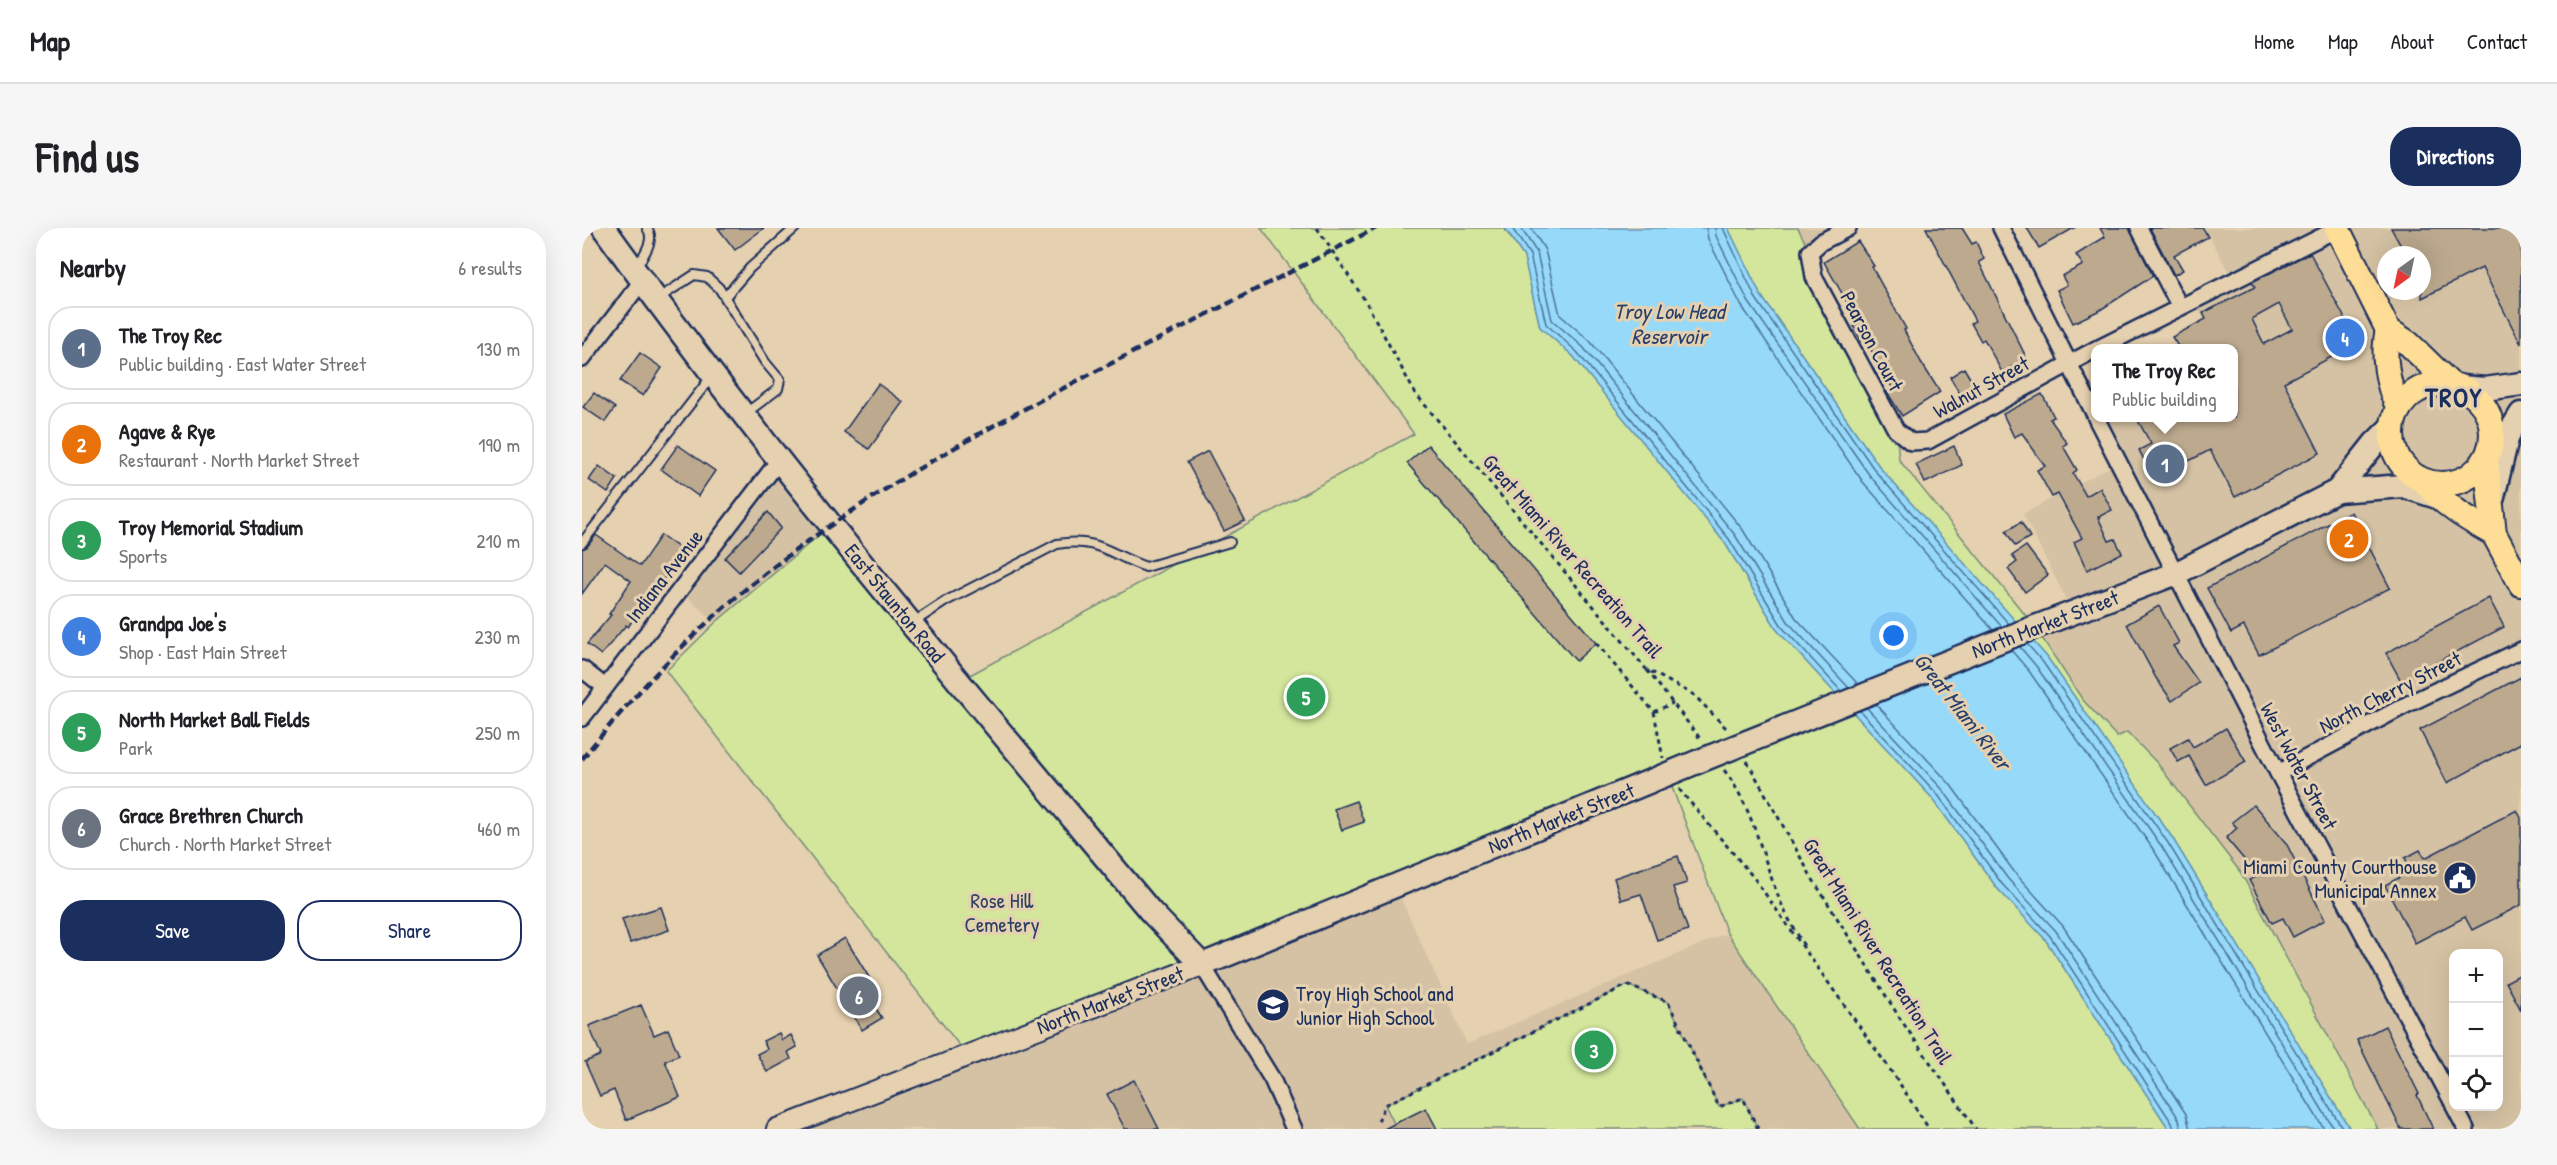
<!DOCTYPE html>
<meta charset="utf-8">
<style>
:root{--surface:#fff;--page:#f6f6f6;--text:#202124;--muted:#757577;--line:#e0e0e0;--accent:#1b2f5e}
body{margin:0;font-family:"Patrick Hand",sans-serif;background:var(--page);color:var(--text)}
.controls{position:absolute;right:18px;bottom:18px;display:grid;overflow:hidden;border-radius:12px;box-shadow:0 6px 24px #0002}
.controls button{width:54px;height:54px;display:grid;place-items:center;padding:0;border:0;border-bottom:2px solid var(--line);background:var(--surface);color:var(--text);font:30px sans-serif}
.compass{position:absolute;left:1795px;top:18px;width:54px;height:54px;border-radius:50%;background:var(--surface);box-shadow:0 6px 24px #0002;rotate:213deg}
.you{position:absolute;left:1312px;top:408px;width:21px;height:21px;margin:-15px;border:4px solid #fff;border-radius:50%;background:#1a73e8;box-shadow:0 0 0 9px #1a73e833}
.badge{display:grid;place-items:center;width:39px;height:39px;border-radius:50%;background:var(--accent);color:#fff;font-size:20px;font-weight:700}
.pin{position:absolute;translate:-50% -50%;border:3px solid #fff;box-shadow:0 2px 6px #0006}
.popup{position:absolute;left:1509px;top:116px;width:147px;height:78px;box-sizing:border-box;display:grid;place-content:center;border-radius:12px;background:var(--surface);filter:drop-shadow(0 2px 4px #0005);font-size:20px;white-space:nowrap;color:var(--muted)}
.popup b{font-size:22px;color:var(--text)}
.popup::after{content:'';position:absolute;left:50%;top:100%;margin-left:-12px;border:12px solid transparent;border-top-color:var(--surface)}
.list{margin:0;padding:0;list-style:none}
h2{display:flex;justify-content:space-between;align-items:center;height:78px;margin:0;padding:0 24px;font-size:26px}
h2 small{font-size:20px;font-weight:400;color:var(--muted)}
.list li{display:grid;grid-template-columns:39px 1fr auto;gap:18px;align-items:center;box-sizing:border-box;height:84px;margin:0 12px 12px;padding:0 12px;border:2px solid var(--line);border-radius:24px}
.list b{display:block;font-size:22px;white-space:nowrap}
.list p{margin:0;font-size:20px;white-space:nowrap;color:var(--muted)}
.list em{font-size:20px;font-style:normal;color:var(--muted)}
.actions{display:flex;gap:12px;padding:18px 24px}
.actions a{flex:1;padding:14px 0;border:2px solid var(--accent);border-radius:24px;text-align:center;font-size:21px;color:var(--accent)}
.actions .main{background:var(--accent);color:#fff}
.icon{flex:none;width:33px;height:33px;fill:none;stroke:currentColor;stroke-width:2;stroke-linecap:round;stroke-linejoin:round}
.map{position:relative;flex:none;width:1939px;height:901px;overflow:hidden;border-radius:24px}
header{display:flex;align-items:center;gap:36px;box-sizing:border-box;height:84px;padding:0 30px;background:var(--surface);border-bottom:2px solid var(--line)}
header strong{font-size:28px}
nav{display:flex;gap:33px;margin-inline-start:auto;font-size:21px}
.intro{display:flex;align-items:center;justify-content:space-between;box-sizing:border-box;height:144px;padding:0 36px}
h1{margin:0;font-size:42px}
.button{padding:15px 27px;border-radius:24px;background:var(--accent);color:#fff;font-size:21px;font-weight:700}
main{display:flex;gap:36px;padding:0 36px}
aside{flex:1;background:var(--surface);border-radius:24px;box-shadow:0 6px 24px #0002}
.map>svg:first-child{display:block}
.built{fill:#d5c2a4;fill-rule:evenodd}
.green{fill:#d3e69b;stroke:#778a7c;stroke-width:1.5}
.water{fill:#96d9f8;stroke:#6595ba;stroke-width:1.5}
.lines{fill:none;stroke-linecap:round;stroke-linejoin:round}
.shore{stroke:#4c739c;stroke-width:1.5}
.building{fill:#bdaa8e;stroke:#1b2f5e;stroke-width:1.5;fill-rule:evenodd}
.service-casing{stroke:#1b2f5e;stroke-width:12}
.minor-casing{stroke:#1b2f5e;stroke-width:20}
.tertiary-casing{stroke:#1b2f5e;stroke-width:24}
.secondary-casing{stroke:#1b2f5e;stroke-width:27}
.primary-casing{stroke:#1b2f5e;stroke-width:28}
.path{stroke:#1b2f5e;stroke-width:3;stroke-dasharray:4.5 4.5;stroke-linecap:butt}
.service{stroke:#e5d0af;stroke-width:8}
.minor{stroke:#e5d0af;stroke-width:15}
.tertiary{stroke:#e5d0af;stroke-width:20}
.secondary{stroke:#e5d0af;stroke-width:22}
.primary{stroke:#fedd96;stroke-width:24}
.rail{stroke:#1b2f5e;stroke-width:4.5;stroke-dasharray:9 4.5;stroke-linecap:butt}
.secondary-bridge-casing{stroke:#1b2f5e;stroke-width:27;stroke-linecap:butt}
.secondary-bridge{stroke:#e5d0af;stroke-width:22}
.labels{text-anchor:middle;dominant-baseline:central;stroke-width:6;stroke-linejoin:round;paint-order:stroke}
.street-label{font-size:21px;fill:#1b2f5e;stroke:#e5d0af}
.poi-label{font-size:21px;fill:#1b2f5e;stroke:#e5d0af;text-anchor:end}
.park-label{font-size:21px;fill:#2d4164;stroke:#e5d0af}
.water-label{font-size:22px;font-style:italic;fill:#27406d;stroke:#e5d0af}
.district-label{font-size:27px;font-weight:bold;letter-spacing:1.5px;fill:#1b2f5e;stroke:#e5d0af}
</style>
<header>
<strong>Map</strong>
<nav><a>Home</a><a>Map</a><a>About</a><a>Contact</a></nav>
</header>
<div class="intro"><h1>Find us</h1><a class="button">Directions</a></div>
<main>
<aside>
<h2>Nearby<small>6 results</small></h2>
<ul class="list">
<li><span class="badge" style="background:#5c6f8a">1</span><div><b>The Troy Rec</b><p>Public building · East Water Street</p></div><em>130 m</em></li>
<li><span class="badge" style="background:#e8710a">2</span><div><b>Agave &amp; Rye</b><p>Restaurant · North Market Street</p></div><em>190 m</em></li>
<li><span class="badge" style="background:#2e9e5b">3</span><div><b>Troy Memorial Stadium</b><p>Sports</p></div><em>210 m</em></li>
<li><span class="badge" style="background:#3f7fe0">4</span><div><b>Grandpa Joe's</b><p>Shop · East Main Street</p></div><em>230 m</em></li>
<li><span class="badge" style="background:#2e9e5b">5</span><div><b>North Market Ball Fields</b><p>Park</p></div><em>250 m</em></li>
<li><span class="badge" style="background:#6b7280">6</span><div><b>Grace Brethren Church</b><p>Church · North Market Street</p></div><em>460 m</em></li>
</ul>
<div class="actions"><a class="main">Save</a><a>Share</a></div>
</aside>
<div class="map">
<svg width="1939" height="901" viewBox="0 0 1939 901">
<rect width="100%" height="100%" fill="#e5d0af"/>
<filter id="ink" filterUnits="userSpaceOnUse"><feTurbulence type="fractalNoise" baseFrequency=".0167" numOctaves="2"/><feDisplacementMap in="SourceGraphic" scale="12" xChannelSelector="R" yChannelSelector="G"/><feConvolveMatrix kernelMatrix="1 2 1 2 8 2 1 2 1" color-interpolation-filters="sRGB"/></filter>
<g filter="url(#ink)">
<g class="built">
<path d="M 1216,0 L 1266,0 L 1228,24 Z"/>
<path d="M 1623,0 L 1939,0 L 1939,901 L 1796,901 L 1659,645 L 1500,471 L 1453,399 L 1491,385 L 1441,286 L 1537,234 L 1514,190 L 1652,190 L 1652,121 L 1637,120 L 1612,72 L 1651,52 ZM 1804,27 L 1840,27 L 1840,63 L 1804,63 ZM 1872,726 L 1916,726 L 1916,878 L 1872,878 Z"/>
<path d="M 198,231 L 248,298 L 133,395 L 98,362 Z"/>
<path d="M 813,658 L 885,816 L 1145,705 L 1278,901 L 215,901 Z"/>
</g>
<g class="green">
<path d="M 679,0 L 922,0 L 942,29 L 958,99 L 991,128 L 1143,315 L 1196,403 L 1351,571 L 1415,660 L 1463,711 L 1587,901 L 1278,901 L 1145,705 L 1085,546 L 385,827 L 84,443 L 133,395 L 248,298 L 377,453 L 832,206 Z"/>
<path d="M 1146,0 L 1216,0 L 1228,24 L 1232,49 L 1314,202 L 1317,232 L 1453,399 L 1500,471 L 1535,509 L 1545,504 L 1575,535 L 1659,645 L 1796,901 L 1768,901 L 1591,611 L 1465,429 L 1299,241 L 1178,66 Z"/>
<path d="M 1045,757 L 1086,774 L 1137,879 L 1161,870 L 1176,901 L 815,901 L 803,877 Z"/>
</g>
<path class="water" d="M 923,0 L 1146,0 L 1178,66 L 1299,241 L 1465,429 L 1591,611 L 1768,901 L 1587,901 L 1463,711 L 1415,660 L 1351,571 L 1196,403 L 1143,315 L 991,128 L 958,99 L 942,29 Z"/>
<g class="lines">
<g class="shore">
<path d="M 930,0 L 948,27 L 964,96 L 995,124 L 1147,311 L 1201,400 L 1259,463"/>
<path d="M 939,0 L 955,25 L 970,92 L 1001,119 L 1153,307 L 1207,395 L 1267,460"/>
<path d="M 949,0 L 963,22 L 978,87 L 1008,113 L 1161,302 L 1214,390 L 1276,456"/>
<path d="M 1124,0 L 1126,11 L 1159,77 L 1281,254 L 1411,402"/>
<path d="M 1133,0 L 1134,8 L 1166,73 L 1288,248 L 1420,399"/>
<path d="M 1141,0 L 1173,69 L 1294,244 L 1427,396"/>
<path d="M 1445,416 L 1460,433 L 1586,615 L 1761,901"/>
<path d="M 1438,419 L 1454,438 L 1580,619 L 1752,901"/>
<path d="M 1429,422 L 1447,443 L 1573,624 L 1742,901"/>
<path d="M 1294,476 L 1368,556 L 1433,645 L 1481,698 L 1604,886 L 1608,901"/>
<path d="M 1285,480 L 1361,562 L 1426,651 L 1474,703 L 1597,891 L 1599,901"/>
<path d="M 1278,483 L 1356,567 L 1420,656 L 1468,708 L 1590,895 L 1592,901"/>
</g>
</g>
<g class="building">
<path d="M 136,0 L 182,0 L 153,22 Z"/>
<path d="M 1344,0 L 1380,0 L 1390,16 L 1394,14 L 1402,31 L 1397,34 L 1445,131 L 1420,144 L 1402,111 L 1399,113 L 1389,95 L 1393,93 Z"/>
<path d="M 1445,0 L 1492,0 L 1457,20 Z"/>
<path d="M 1518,0 L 1547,0 L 1571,48 L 1518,82 L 1491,95 L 1475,62 L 1485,57 L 1480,48 L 1501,37 L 1494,27 L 1523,9 Z"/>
<path d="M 1568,0 L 1621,0 L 1626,9 L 1592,27 L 1601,42 L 1592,47 Z"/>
<path d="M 1809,0 L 1939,0 L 1939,116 L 1900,40 L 1840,70 L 1840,27 L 1824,27 Z"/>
<path d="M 1276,13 L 1292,38 L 1290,39 L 1324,101 L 1322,102 L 1339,134 L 1358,164 L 1320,188 L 1305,164 L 1311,161 L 1283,111 L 1279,113 L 1272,98 L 1277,95 L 1242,34 Z"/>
<path d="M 1728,25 L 1776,115 L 1702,154 L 1738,225 L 1653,269 L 1628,222 L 1572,251 L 1557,222 L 1569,216 L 1554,189 L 1652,189 L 1652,120 L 1597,120 L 1590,109 L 1624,91 L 1621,85 L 1673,59 L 1670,54 ZM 1697,76 L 1710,101 L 1682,116 L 1670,91 Z"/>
<path d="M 58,125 L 80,140 L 61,168 L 38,153 Z"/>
<path d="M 1382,140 L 1392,157 L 1378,166 L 1368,149 Z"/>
<path d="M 296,156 L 321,174 L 287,221 L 262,204 Z"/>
<path d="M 12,165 L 33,180 L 23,194 L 1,179 Z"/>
<path d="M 1460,166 L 1472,189 L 1468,191 L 1485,215 L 1481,218 L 1495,242 L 1491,245 L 1504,268 L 1518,260 L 1530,282 L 1516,289 L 1527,313 L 1533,311 L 1540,325 L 1505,342 L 1492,314 L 1500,310 L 1476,266 L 1470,269 L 1455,242 L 1463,238 L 1440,205 L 1432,209 L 1421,186 Z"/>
<path d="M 96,217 L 133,243 L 116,268 L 79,241 Z"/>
<path d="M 846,217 L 1014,415 L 994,433 L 825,235 Z"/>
<path d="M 1372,218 L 1380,237 L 1343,255 L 1334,236 Z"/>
<path d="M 626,223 L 663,293 L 642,303 L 605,234 Z"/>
<path d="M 17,238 L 35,251 L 26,265 L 7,252 Z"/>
<path d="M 186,284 L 199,300 L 157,344 L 143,330 Z"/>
<path d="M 1769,284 L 1808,360 L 1677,427 L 1662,398 L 1649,405 L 1625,360 Z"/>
<path d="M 1439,294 L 1448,309 L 1433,318 L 1424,303 Z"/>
<path d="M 14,307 L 58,338 L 79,307 L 100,322 L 70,369 L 68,367 L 46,399 L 44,397 L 19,427 L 5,416 L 29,387 L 27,386 L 49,353 L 23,334 L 0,366 L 0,321 L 5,319 Z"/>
<path d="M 1444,318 L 1466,347 L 1443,364 L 1426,341 L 1435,334 L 1430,328 Z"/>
<path d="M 1907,370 L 1922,399 L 1819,453 L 1804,425 Z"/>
<path d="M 1577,378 L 1597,415 L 1591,418 L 1617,455 L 1590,473 L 1574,450 L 1545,396 Z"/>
<path d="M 1939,449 L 1939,515 L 1865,555 L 1838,502 Z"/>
<path d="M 1644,500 L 1664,534 L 1624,557 L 1607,528 L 1596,534 L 1588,520 L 1606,510 L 1611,519 Z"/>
<path d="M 774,573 L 782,594 L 760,602 L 752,581 Z"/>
<path d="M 1672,577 L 1704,615 L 1743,692 L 1711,709 L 1701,690 L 1690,695 L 1667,652 L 1676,648 L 1644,610 L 1655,600 L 1650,594 Z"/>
<path d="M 1935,582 L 1939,590 L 1939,677 L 1890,702 L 1883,689 L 1833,715 L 1803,657 L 1830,643 L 1823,630 L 1838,622 L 1843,630 Z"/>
<path d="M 1096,628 L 1105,655 L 1091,659 L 1106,702 L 1075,712 L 1059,666 L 1039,672 L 1032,650 Z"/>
<path d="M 79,679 L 87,702 L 48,715 L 40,691 Z"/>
<path d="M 263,710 L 299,769 L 290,774 L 300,790 L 280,802 L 235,727 Z"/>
<path d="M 1939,746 L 1939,782 L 1924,754 Z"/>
<path d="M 59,777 L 72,807 L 86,801 L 97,827 L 83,833 L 98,869 L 44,892 L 32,862 L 18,868 L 3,834 L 19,827 L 7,798 Z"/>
<path d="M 1803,798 L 1837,866 L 1835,867 L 1851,901 L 1819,901 L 1775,812 Z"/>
<path d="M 197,805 L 200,812 L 209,807 L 215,819 L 206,824 L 209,831 L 185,844 L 175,826 L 185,821 L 181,813 Z"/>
<path d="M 552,852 L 577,901 L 543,901 L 525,866 Z"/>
<path d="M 844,880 L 855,901 L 802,901 Z"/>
</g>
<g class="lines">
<g class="service-casing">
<g id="service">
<path d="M 55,39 C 61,27 74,12 65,0"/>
<path d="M 143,69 L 168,40 L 213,0"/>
<path d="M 77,70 L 112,47 L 125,49 L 137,60 L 183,134 L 198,152 L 196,161 L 164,185"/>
<path d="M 0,315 L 130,148"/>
<path d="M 332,394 L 364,373 L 475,316 C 517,309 528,327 564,339 L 648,314"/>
</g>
</g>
<g class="minor-casing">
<g id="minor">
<path d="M 1266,0 L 1239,14 L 1228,24 L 1232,49 L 1314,202 L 1329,214 L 1346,213 L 1514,121"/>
<path d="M 1419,0 L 1514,189"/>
<path d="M 1557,0 L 1598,79"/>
<path d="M 1515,121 L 1757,0"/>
<path d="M 0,131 L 60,53"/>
<path d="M 1514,190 L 1696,545 L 1872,877"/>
<path d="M 0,441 L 23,459"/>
<path d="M 0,490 L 198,231"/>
<path d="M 1696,545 L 1826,476 L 1939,422"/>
<path d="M 620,737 L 690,851 L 712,901"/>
<path d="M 1872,878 L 1884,901"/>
</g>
</g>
<g class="tertiary-casing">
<path id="tertiary" d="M 195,901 L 620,737"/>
</g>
<g class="secondary-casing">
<g id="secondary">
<path d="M 22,0 C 192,237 382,460 569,684 L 620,737 L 1115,534"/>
<path d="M 1879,159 L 1903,161 L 1939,156"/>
<path d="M 1755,263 L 1821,258 L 1855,269"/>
<path d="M 1911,269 L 1926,207 L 1939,186"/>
<path d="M 1448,401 L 1595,345 L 1755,263 L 1793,215 L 1810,198"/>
</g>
</g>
<g class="primary-casing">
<g id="primary">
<path d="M 1755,0 L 1806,102"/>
<path d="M 1806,102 L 1826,115 L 1869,157"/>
<path d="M 1806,102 C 1800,126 1805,158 1817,180"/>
<circle cx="1860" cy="206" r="50"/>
<path d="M 1904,231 L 1912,306 L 1939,356"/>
<path d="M 1843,254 C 1862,278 1886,291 1912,306"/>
</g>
</g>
<g class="path">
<path d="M 735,0 L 784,74 L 833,165 L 1064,441 L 1112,467 L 1146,502"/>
<path d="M 1014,415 L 1072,484 L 1081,530"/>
<path d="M 1065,442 L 1120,513"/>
<path d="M 1072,484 L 1091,475"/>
<path d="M 1165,533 L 1230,650 L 1319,792 L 1394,901"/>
<path d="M 1142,542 C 1173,582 1180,632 1200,677 C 1206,691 1215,705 1222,718"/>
<path d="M 1097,561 L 1172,650 L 1314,850 L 1347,901"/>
<path d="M 796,893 L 803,877 L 1045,757 L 1086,774 L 1137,879 L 1161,870 L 1176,901"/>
</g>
<use href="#service" class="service"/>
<use href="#minor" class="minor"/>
<use href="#tertiary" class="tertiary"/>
<use href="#secondary" class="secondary"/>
<use href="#primary" class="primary"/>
<path class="rail" d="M 0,531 C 50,469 103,411 165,360 C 275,270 400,202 526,137 C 615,91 705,46 794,0"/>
<g class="secondary-bridge-casing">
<path id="secondary-bridge" d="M 1115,534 L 1448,401"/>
</g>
<use href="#secondary-bridge" class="secondary-bridge"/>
</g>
</g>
<defs>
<g id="civic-disc" transform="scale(1.725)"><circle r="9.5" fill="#1b2f5e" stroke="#e5d0af"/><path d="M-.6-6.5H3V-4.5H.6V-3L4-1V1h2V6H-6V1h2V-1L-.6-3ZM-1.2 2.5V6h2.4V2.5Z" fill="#fff"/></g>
<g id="school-disc" transform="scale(1.725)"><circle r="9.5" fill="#1b2f5e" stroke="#e5d0af"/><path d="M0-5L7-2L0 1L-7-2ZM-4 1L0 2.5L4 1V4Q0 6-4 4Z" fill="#fff"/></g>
</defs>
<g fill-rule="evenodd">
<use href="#civic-disc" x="1878" y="650"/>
<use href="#school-disc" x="691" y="777"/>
</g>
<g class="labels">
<g class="street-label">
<text transform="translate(1290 113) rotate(62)">Pearson Court</text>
<text transform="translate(1399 159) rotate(-29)">Walnut Street</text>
<text transform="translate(991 328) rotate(49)">Great Miami River Recreation Trail</text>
<text transform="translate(82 348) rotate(-52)">Indiana Avenue</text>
<text transform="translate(313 375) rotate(51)">East Staunton Road</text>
<text transform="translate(1463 396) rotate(-21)">North Market Street</text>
<text transform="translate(1808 464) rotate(-27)">North Cherry Street</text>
<text transform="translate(1717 538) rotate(62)">West Water Street</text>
<text transform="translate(979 590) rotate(-22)">North Market Street</text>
<text transform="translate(1296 723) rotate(58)">Great Miami River Recreation Trail</text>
<text transform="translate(528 772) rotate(-21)">North Market Street</text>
</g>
<g class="poi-label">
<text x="1855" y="638">Miami County Courthouse<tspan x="1855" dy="24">Municipal Annex</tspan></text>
<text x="714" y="765" text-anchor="start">Troy High School and<tspan x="714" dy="24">Junior High School</tspan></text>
</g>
<g class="park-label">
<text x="420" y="672">Rose Hill<tspan x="420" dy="24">Cemetery</tspan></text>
</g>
<g class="water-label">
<text x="1087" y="83">Troy Low Head<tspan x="1087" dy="25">Reservoir</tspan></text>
<text transform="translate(1381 483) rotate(52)">Great Miami River</text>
</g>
<g class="district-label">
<text x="1872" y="169">TROY</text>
</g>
</g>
</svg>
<div class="controls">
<button>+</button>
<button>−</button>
<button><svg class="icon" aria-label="locate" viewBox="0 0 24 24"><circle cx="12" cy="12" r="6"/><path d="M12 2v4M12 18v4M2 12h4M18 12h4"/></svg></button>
</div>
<svg class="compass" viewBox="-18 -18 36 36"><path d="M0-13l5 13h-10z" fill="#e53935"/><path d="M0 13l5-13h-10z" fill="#757577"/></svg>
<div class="you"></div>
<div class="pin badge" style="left:1583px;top:236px;background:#5c6f8a">1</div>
<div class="popup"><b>The Troy Rec</b>Public building</div>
<div class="pin badge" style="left:1767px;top:311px;background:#e8710a">2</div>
<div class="pin badge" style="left:1012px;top:822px;background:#2e9e5b">3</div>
<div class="pin badge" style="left:1763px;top:110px;background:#3f7fe0">4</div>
<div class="pin badge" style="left:724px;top:469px;background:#2e9e5b">5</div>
<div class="pin badge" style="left:277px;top:768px;background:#6b7280">6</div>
</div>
</main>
